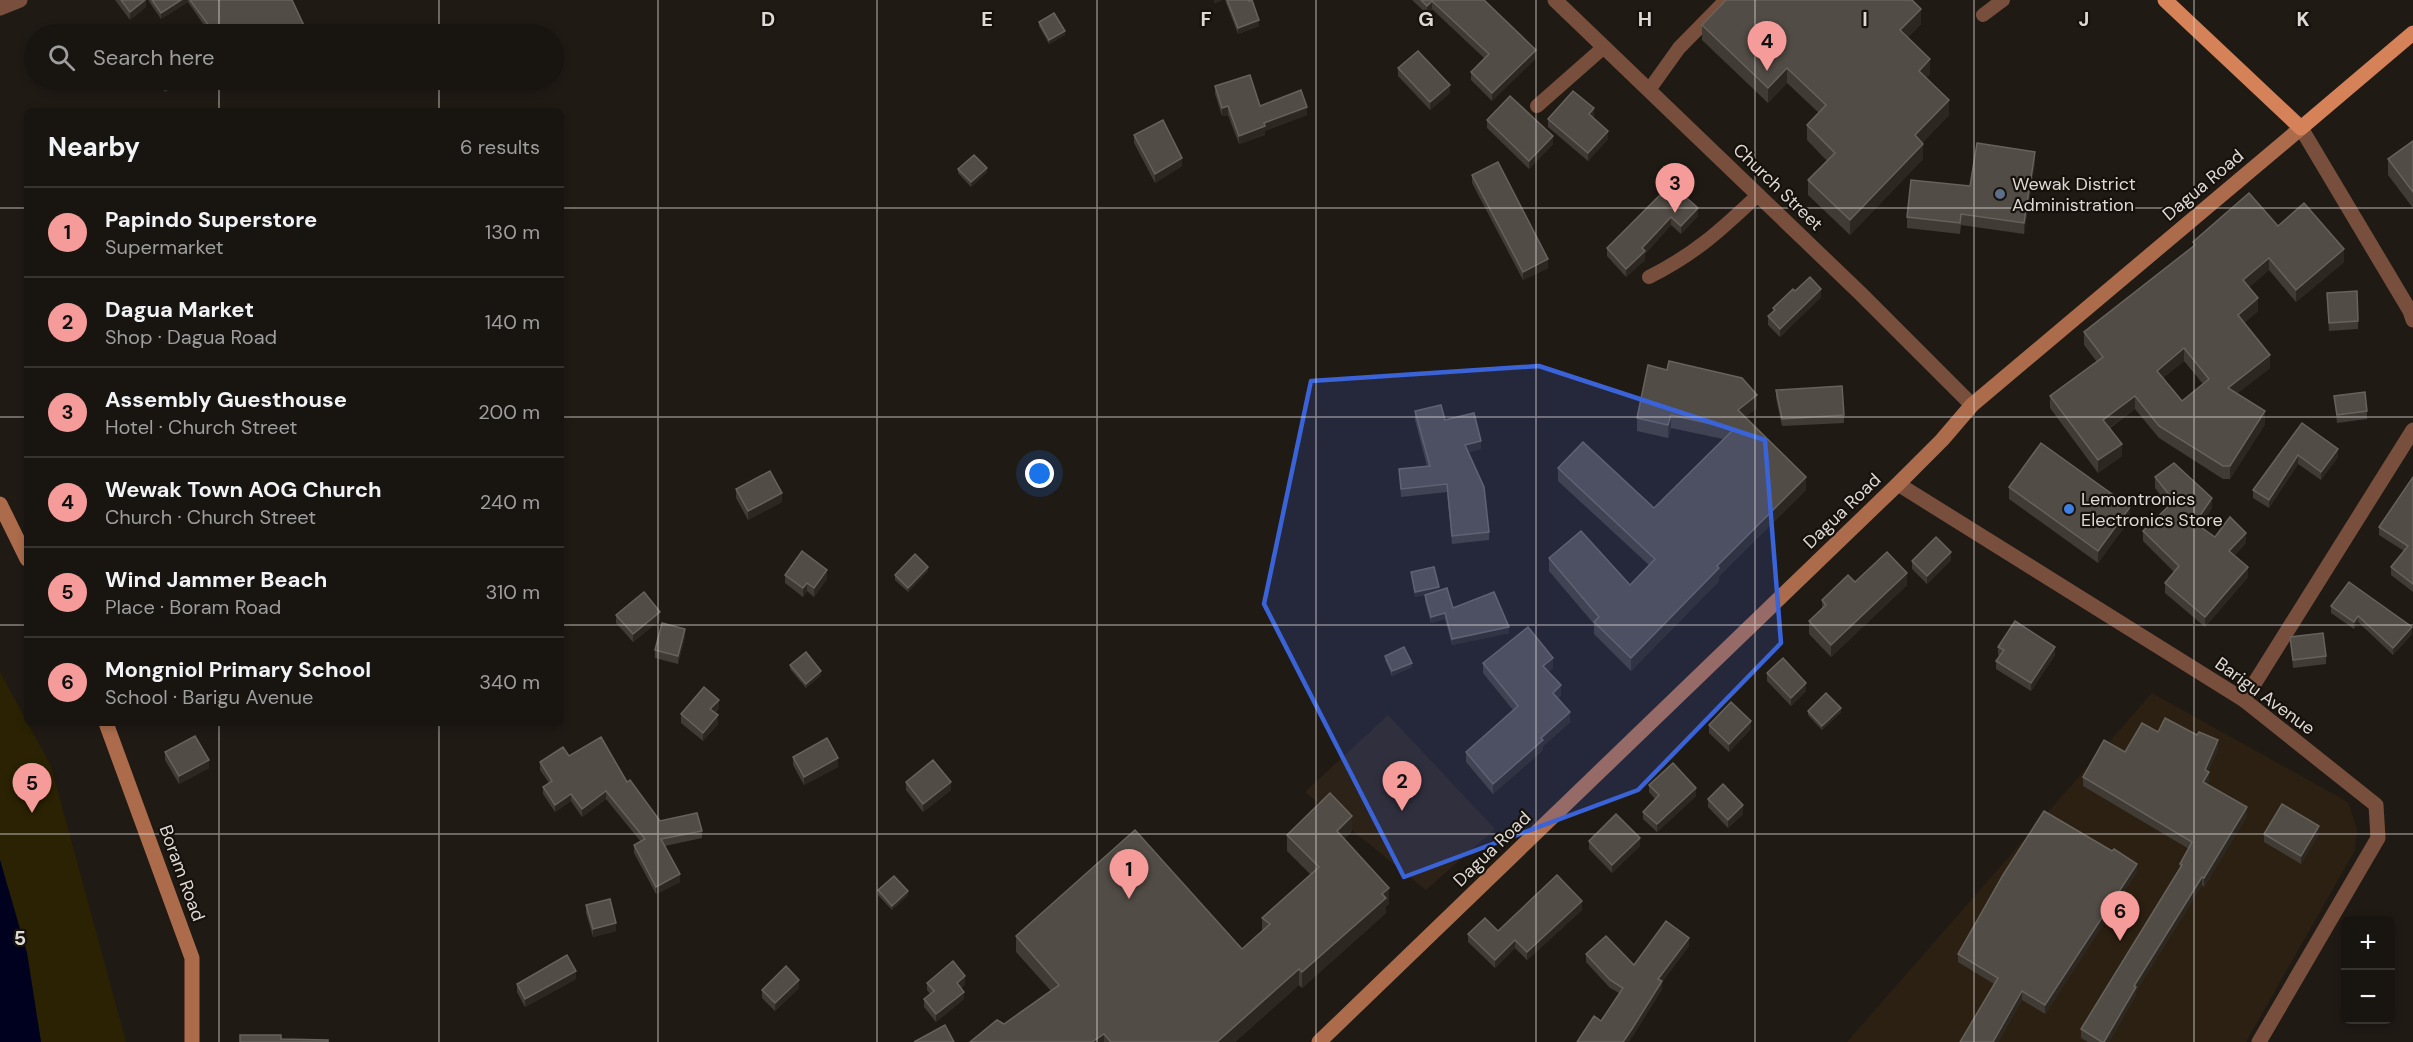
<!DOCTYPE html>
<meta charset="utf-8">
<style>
:root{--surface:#181410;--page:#211d19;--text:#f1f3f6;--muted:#9f9e9f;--line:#363330;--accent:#f59b99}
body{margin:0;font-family:"DM Sans",sans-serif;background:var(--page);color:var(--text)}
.controls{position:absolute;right:18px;bottom:18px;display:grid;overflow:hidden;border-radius:9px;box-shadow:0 3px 9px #0003}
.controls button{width:54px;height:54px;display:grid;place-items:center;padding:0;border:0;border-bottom:2px solid var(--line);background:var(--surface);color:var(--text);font:30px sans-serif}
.you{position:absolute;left:1040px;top:474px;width:21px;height:21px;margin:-15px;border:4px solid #fff;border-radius:50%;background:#1a73e8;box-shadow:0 0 0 9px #1a73e833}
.badge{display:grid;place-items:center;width:39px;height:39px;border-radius:50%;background:var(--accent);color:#111;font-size:20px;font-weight:700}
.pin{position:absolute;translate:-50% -50px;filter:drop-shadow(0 2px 3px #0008)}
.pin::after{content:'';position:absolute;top:32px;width:21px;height:18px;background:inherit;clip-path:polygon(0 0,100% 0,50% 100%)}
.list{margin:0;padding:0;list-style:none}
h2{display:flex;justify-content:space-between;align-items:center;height:78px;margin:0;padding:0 24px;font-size:26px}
h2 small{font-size:20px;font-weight:400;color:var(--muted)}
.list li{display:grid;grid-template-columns:39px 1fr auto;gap:18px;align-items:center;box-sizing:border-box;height:90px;padding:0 24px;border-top:2px solid var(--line)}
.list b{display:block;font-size:22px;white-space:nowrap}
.list p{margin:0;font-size:20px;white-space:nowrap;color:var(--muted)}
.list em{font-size:20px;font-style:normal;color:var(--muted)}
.icon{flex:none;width:33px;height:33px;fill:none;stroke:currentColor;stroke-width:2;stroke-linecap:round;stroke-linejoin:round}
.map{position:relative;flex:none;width:2413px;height:1042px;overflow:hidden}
.search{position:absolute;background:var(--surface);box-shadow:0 3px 9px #0003;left:24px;top:24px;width:540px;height:66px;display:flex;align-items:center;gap:15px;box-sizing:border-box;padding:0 21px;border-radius:33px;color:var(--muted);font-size:22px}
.panel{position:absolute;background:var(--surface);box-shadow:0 3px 9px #0003;left:24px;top:108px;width:540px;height:618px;border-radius:9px}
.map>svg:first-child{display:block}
.built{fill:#2c2218}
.education{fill:#2b2012}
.sand{fill:#2a2202}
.water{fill:#00011f}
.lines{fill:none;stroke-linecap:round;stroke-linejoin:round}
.lane{stroke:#784f3c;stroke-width:14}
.street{stroke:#784f3c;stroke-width:15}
.secondary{stroke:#ac6c4c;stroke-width:15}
.primary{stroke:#d58258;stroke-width:15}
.wall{fill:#403b34;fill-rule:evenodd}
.shaded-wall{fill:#2c2720}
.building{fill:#514c45;stroke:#67625c;stroke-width:1.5;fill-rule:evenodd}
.marked{fill:#3a63d8;fill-opacity:0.2;stroke:#3a63d8;stroke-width:4.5;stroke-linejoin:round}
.grid{fill:none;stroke:#ddd9d5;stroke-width:1.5;stroke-opacity:0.55}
.service-dot{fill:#5c6f8a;stroke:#17110c;stroke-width:2}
.shop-dot{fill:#3f7fe0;stroke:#17110c;stroke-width:2}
.labels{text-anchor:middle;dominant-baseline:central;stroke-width:4.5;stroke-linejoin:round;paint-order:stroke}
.poi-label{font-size:18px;fill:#ddd9d5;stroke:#17110c;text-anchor:start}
.street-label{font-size:18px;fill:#ddd9d5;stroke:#17110c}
.grid-label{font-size:20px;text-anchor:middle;font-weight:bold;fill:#ddd9d5;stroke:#17110c;stroke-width:4.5;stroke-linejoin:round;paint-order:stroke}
</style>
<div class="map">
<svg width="2413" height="1042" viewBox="0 0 2413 1042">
<rect width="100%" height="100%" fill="#201a15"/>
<path class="built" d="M 1388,715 L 1495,829 L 1426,890 L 1305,792 Z"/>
<path class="education" d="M 2152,693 L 2348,802 L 2357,829 L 2355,850 L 2246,1042 L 1847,1042 Z"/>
<path class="sand" d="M 0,672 L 51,766 L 126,1042 L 41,1042 L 27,953 L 0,860 Z"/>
<path class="water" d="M 0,860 L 27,953 L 41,1042 L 0,1042 Z"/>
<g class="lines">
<g class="lane">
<path d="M 1983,15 L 2003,0"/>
<path d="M 1649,90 L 1679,48 L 1726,0"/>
<path d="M 1537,106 L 1604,47"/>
<path d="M 1649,277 C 1695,254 1721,230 1758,195"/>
</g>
<g class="street">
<path d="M 1555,0 L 1861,294 L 1972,405"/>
<path d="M 0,8 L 20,0"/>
<path d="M 2301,128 L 2410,311 L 2413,320"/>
<path d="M 1898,484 L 2244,700 L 2376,805 L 2378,838 L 2259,1042"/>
<path d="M 2244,700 L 2413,430"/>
</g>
<g class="secondary">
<path d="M 0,504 L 27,559"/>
<path d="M 106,723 L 192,958 L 192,1042"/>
<path d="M 1319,1042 L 1898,484 L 1942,440 L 1972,405 L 2301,128"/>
</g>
<path class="primary" d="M 2165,0 L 2301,128 L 2413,33"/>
</g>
<g class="wall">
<path d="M 115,0 L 146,0 L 146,7 L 130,20 Z"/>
<path d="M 148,0 L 292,0 L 307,34 L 210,34 L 188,2 L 161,19 Z"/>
<path d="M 1225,0 L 1249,0 L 1259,26 L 1238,34 Z"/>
<path d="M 1412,0 L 1484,0 L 1536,58 L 1492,101 L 1471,80 L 1471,72 L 1484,58 L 1432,9 L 1427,14 Z"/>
<path d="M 1039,22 L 1065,35 L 1049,44 L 1039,26 Z"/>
<path d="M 1921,24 L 1908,37 L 1930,74 L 1926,78 L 1949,115 L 1922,143 L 1923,159 L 1850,235 L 1808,195 L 1808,180 L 1827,161 L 1807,140 L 1807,125 L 1819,113 L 1787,83 L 1768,103 L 1702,40 L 1702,25 Z"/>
<path d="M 1398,68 L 1450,93 L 1430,110 L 1398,76 Z"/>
<path d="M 148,80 L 176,80 L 166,92 Z"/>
<path d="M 1215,86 L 1260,106 L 1307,115 L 1265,131 L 1265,135 L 1239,144 L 1228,115 L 1222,116 L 1215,94 Z"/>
<path d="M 1594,117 L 1593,118 L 1608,139 L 1588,161 L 1548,127 L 1548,119 Z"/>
<path d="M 1487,120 L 1553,144 L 1529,169 L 1487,128 Z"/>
<path d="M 1134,135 L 1182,166 L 1155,183 L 1134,143 Z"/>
<path d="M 2413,141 L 2413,208 L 2388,175 L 2388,159 Z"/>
<path d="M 2035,163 L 2024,234 L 1961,225 L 1960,234 L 1907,228 L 1907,217 Z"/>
<path d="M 958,169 L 987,172 L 971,187 L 958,173 Z"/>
<path d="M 1472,175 L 1548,268 L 1523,280 L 1472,183 Z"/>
<path d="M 1671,184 L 1698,216 L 1681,234 L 1671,225 L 1645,254 L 1645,260 L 1626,277 L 1607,256 L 1607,248 Z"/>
<path d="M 2278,226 L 2344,262 L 2296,302 L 2269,270 L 2249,287 L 2258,311 L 2244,323 L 2270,368 L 2236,394 L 2265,424 L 2230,479 L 2223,479 L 2159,438 L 2135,409 L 2110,428 L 2122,456 L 2098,473 L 2050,408 L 2050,396 L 2097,362 L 2084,345 L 2084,332 L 2193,246 L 2193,242 ZM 2184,361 L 2203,384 L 2182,401 L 2163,378 Z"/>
<path d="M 1821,297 L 1780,337 L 1768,325 L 1768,316 L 1773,311 L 1773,308 Z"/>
<path d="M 2327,301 L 2358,321 L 2358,329 L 2329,331 Z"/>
<path d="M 1776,390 L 1844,415 L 1844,423 L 1782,426 L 1776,398 Z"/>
<path d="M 2334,396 L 2367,411 L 2367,419 L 2337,423 Z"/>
<path d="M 1757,408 L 1745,417 L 1806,490 L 1719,576 L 1719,581 L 1631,671 L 1594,634 L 1594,624 L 1549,571 L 1549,558 L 1630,585 L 1649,565 L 1558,481 L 1558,468 L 1654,508 L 1723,439 L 1671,428 L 1668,438 L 1637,431 L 1637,418 Z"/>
<path d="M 1415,411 L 1445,420 L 1481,449 L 1469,452 L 1489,532 L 1489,540 L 1452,544 L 1447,492 L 1401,497 L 1399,469 L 1427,466 L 1415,420 Z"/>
<path d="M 2302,423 L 2338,457 L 2321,480 L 2298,464 L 2269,508 L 2253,498 L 2253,490 Z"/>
<path d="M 2155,477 L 2212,508 L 2200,526 L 2215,537 L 2246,543 L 2234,556 L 2248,577 L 2205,627 L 2165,593 L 2165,583 L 2174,572 L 2143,541 L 2143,531 L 2169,506 L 2155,488 Z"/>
<path d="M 2413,477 L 2413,592 L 2391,575 L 2391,567 L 2404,551 L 2379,535 L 2379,527 Z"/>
<path d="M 2009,487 L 2130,519 L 2098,563 L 2009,499 Z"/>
<path d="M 736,489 L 782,502 L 748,520 L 736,498 Z"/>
<path d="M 1951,560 L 1927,584 L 1912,569 L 1912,561 Z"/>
<path d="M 928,571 L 908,592 L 895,580 L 895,575 Z"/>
<path d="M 1411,572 L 1439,591 L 1453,608 L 1509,633 L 1452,645 L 1445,619 L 1431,623 L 1425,601 L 1425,595 L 1429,594 L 1415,597 Z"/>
<path d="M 785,575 L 827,579 L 814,597 L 807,591 L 803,597 L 785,583 Z"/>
<path d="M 1855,582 L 1907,585 L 1831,657 L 1809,634 L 1809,621 L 1822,608 L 1822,600 Z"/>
<path d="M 2331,606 L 2412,634 L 2393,655 L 2358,622 L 2354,629 L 2331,613 Z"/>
<path d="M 616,615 L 660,620 L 633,642 L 616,623 Z"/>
<path d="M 685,637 L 678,664 L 655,658 L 655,650 Z"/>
<path d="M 2290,637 L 2326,656 L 2326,664 L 2293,668 Z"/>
<path d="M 1998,647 L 2055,655 L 2031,691 L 1996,669 L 1996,661 L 2000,656 L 1998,655 Z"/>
<path d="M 1385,656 L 1412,667 L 1392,676 L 1385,660 Z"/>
<path d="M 1483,663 L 1553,668 L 1548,672 L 1561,695 L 1558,698 L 1570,722 L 1543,746 L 1543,750 L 1493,794 L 1466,762 L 1466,752 L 1513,710 L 1483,673 Z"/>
<path d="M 790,665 L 821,675 L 806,688 L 790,669 Z"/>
<path d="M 1767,673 L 1806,691 L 1791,706 L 1767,681 Z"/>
<path d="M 719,708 L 715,713 L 718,724 L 703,741 L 681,723 L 681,714 Z"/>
<path d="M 1808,711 L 1841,712 L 1822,730 L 1808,715 Z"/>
<path d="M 1709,725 L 1751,729 L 1729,752 L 1709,733 Z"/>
<path d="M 2218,749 L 2208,772 L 2209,781 L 2207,784 L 2247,816 L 2204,887 L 2202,885 L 2136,991 L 2136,995 L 2109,1042 L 2088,1042 L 2081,1038 L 2081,1029 L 2180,870 L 2180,864 L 2189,849 L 2083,786 L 2083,777 L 2125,752 Z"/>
<path d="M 165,752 L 209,768 L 179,784 L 165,760 Z"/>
<path d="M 569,756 L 627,782 L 660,821 L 702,831 L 702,838 L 665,846 L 680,882 L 656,894 L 634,853 L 634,845 L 641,842 L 606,799 L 582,817 L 571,801 L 555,812 L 543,794 L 543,787 L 549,783 L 540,770 L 540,762 Z"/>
<path d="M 793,757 L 838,767 L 804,785 L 793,765 Z"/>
<path d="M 906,782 L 951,790 L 923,812 L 906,790 Z"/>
<path d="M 1649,785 L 1696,796 L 1657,832 L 1643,819 L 1643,812 L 1655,799 L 1649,792 Z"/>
<path d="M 1708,799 L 1743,814 L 1728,828 L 1708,807 Z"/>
<path d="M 1352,831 L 1344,839 L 1389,904 L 1386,906 L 1386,913 L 1302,988 L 1299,985 L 1235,1042 L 970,1042 L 1004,1024 L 1051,991 L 1016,952 L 1016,936 L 1242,949 L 1262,931 L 1262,918 L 1311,875 L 1287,851 L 1287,835 Z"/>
<path d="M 2264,834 L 2319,834 L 2301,864 L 2264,842 Z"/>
<path d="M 1589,841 L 1640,846 L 1612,873 L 1589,849 Z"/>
<path d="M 2137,872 L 2045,1014 L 2022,1000 L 1998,1042 L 1960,1042 L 1994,984 L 1958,962 L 1958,954 Z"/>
<path d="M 878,890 L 908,895 L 892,910 L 878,895 Z"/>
<path d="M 586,905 L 616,931 L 593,937 L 586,913 Z"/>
<path d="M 1582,910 L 1527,960 L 1515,948 L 1495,968 L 1468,942 L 1468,934 L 1498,931 Z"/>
<path d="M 1689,946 L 1662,982 L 1662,989 L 1632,1037 L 1601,1021 L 1619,993 L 1610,988 L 1586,962 L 1586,954 L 1634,965 Z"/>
<path d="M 576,979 L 525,1007 L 517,992 L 517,984 Z"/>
<path d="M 927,983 L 965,984 L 961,988 L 964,999 L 936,1022 L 924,1007 L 924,999 L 930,994 L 927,990 Z"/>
<path d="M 799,988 L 775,1011 L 762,998 L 762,990 Z"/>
</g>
<g class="shaded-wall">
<path d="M 145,0 L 146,0 L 146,7 L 130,20 L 130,12 Z"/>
<path d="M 181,0 L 188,0 L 188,2 L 161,19 L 161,13 Z"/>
<path d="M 1214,0 L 1223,0 L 1214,4 Z"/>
<path d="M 1432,1 L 1432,9 L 1427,14 L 1427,6 Z"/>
<path d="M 1921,9 L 1921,24 L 1900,45 L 1900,30 Z"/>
<path d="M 1259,20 L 1259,26 L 1238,34 L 1238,28 Z"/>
<path d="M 1065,31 L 1065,35 L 1049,44 L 1049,40 Z"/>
<path d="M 1536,50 L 1536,58 L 1492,101 L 1492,93 Z"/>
<path d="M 1930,59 L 1930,74 L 1919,86 L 1919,71 Z"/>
<path d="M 1787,68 L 1787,83 L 1768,103 L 1768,88 Z"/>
<path d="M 173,80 L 176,80 L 166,92 L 166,88 Z"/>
<path d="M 1450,85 L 1450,93 L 1430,110 L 1430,102 Z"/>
<path d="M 1949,100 L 1949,115 L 1915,150 L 1915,135 Z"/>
<path d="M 1228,106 L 1228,115 L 1222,116 L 1222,108 Z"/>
<path d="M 1307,107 L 1307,115 L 1265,131 L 1265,135 L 1239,144 L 1239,136 L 1264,123 Z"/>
<path d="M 1594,108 L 1594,117 L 1589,123 L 1589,114 Z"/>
<path d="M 1608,131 L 1608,139 L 1588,161 L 1588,153 Z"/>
<path d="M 1553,136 L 1553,144 L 1529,169 L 1529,161 Z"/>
<path d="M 1923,144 L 1923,159 L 1850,235 L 1850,220 Z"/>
<path d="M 2035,152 L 2035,163 L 2024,234 L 2024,223 Z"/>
<path d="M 1182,158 L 1182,166 L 1155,183 L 1155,174 Z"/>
<path d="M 987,168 L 987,172 L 971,187 L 971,182 Z"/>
<path d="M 1698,208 L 1698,216 L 1681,234 L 1681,226 Z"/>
<path d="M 1671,217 L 1671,225 L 1645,254 L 1645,260 L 1626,277 L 1626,269 L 1642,248 Z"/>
<path d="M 2344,249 L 2344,262 L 2296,302 L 2296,290 Z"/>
<path d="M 2269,258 L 2269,270 L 2243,293 L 2243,280 Z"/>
<path d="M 1548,259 L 1548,268 L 1523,280 L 1523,272 Z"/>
<path d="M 1821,289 L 1821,297 L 1780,337 L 1780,329 Z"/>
<path d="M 2258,298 L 2258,311 L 2238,328 L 2238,315 Z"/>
<path d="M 2184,348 L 2184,361 L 2157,383 L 2157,371 Z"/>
<path d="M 2270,355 L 2270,368 L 2228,401 L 2228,388 Z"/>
<path d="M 1757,395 L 1757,408 L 1738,423 L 1738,410 Z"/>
<path d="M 2135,396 L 2135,409 L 2103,432 L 2103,420 Z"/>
<path d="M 2265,411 L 2265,424 L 2230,479 L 2230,466 Z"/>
<path d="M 1671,415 L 1671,428 L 1668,438 L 1668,425 Z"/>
<path d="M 1481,441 L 1481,449 L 1465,453 L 1465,445 Z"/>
<path d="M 2122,444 L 2122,456 L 2098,473 L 2098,460 Z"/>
<path d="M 2338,449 L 2338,457 L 2321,480 L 2321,472 Z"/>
<path d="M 2298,455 L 2298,464 L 2269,508 L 2269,500 Z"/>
<path d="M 1806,477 L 1806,490 L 1719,576 L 1719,581 L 1631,671 L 1631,658 L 1717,566 Z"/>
<path d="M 782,493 L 782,502 L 748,520 L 748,511 Z"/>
<path d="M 2212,498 L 2212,508 L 2195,533 L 2195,523 Z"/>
<path d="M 2130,507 L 2130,519 L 2098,563 L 2098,551 Z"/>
<path d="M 2246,533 L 2246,543 L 2229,561 L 2229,551 Z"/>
<path d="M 1951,552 L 1951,560 L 1927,584 L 1927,576 Z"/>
<path d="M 928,567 L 928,571 L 908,592 L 908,588 Z"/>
<path d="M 2248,567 L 2248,577 L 2205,627 L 2205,617 Z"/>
<path d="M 827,570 L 827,579 L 814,597 L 814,588 Z"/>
<path d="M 1907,573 L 1907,585 L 1831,657 L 1831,645 Z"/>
<path d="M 807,583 L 807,591 L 803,597 L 803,588 Z"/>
<path d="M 1439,587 L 1439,591 L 1415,597 L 1415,592 Z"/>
<path d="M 660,612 L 660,620 L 633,642 L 633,634 Z"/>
<path d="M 1445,613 L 1445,619 L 1431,623 L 1431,617 Z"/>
<path d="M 2358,616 L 2358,622 L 2354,629 L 2354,622 Z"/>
<path d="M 1509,627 L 1509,633 L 1452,645 L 1452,639 Z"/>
<path d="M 2412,627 L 2412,634 L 2393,655 L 2393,648 Z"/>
<path d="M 685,629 L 685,637 L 678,664 L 678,656 Z"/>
<path d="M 2055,647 L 2055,655 L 2031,691 L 2031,683 Z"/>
<path d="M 1553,658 L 1553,668 L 1543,676 L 1543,666 Z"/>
<path d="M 1412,663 L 1412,667 L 1392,676 L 1392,671 Z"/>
<path d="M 821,671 L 821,675 L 806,688 L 806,684 Z"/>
<path d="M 1806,683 L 1806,691 L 1791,706 L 1791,698 Z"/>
<path d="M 1561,685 L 1561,695 L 1553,703 L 1553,693 Z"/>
<path d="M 719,700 L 719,708 L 710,717 L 710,709 Z"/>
<path d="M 1841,708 L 1841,712 L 1822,730 L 1822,726 Z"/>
<path d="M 1570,712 L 1570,722 L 1543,746 L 1543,750 L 1493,794 L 1493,784 L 1541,738 Z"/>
<path d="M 718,715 L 718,724 L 703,741 L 703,733 Z"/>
<path d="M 1751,721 L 1751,729 L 1729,752 L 1729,744 Z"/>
<path d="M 2218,740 L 2218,749 L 2205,779 L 2205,770 Z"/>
<path d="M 838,758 L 838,767 L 804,785 L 804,777 Z"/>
<path d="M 209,760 L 209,768 L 179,784 L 179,776 Z"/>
<path d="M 2209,772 L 2209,781 L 2203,790 L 2203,782 Z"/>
<path d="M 951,782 L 951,790 L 923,812 L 923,804 Z"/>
<path d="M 1696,788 L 1696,796 L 1657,832 L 1657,824 Z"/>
<path d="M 606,791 L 606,799 L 582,817 L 582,809 Z"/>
<path d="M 571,794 L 571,801 L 555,812 L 555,805 Z"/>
<path d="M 1743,805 L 1743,814 L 1728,828 L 1728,820 Z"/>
<path d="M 2247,807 L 2247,816 L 2204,887 L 2204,878 Z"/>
<path d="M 1352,816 L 1352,831 L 1337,846 L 1337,831 Z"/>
<path d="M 2319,826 L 2319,834 L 2301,864 L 2301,856 Z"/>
<path d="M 1640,838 L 1640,846 L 1612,873 L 1612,865 Z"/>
<path d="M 2137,864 L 2137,872 L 2045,1014 L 2045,1005 Z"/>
<path d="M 680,874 L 680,882 L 656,894 L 656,887 Z"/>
<path d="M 2202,877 L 2202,885 L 2136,991 L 2136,995 L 2109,1042 L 2104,1042 L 2134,986 Z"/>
<path d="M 1389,888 L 1389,904 L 1386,906 L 1386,913 L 1302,988 L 1302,972 Z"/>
<path d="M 908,891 L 908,895 L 892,910 L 892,906 Z"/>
<path d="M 1582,901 L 1582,910 L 1527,960 L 1527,952 Z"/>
<path d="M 616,923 L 616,931 L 593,937 L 593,929 Z"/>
<path d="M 1689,938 L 1689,946 L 1662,982 L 1662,989 L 1632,1037 L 1629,1042 L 1623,1042 L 1658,979 Z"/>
<path d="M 1515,940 L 1515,948 L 1495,968 L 1495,960 Z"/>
<path d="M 1299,969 L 1299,985 L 1235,1042 L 1217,1042 Z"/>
<path d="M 576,971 L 576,979 L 525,1007 L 525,999 Z"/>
<path d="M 965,976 L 965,984 L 957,991 L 957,983 Z"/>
<path d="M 799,980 L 799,988 L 775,1011 L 775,1003 Z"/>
<path d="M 2022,991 L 2022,1000 L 1998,1042 L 1993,1042 Z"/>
<path d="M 964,992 L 964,999 L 936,1022 L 936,1014 Z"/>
<path d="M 1104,1034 L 1104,1042 L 1092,1042 Z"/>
</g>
<g class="building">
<path d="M 121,0 L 145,0 L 130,12 Z"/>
<path d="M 152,0 L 181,0 L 161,13 Z"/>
<path d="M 190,0 L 292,0 L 307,32 L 303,34 L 215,34 Z"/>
<path d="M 1227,0 L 1249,0 L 1249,1 L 1252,0 L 1259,20 L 1238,28 Z"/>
<path d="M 1421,0 L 1484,0 L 1536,50 L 1492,93 L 1471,72 L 1489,54 L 1432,1 L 1427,6 Z"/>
<path d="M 1726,0 L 1912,0 L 1921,9 L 1900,30 L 1930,59 L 1919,71 L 1949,100 L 1915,135 L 1923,144 L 1850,220 L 1808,180 L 1835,153 L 1807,125 L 1826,105 L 1787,68 L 1768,88 L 1702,25 Z"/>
<path d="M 1054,13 L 1065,31 L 1049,40 L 1039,22 Z"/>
<path d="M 1418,51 L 1450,85 L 1430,102 L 1398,68 Z"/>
<path d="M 1250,75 L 1260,106 L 1301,90 L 1307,107 L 1264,123 L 1265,126 L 1239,136 L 1228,106 L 1222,108 L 1215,86 Z"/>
<path d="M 153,80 L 173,80 L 166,88 Z"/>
<path d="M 1573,91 L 1594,108 L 1589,114 L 1608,131 L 1588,153 L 1548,119 Z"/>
<path d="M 1510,96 L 1553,136 L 1529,161 L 1487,120 Z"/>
<path d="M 1163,120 L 1182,158 L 1155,174 L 1134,135 Z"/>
<path d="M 2413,141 L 2413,192 L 2388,159 Z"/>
<path d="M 1977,143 L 2035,152 L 2024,223 L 1961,214 L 1960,223 L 1907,217 L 1911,180 L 1970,186 Z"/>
<path d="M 974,155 L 987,168 L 971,182 L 958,169 Z"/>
<path d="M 1498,162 L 1548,259 L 1523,272 L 1472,175 Z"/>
<path d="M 1671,184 L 1698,208 L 1681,226 L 1671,217 L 1642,248 L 1645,251 L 1626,269 L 1607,248 Z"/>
<path d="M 2249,193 L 2278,226 L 2304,203 L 2344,249 L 2296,290 L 2269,258 L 2243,280 L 2258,298 L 2238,315 L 2270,355 L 2228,388 L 2265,411 L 2230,466 L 2223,466 L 2159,426 L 2135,396 L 2103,420 L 2122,444 L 2098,460 L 2050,396 L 2103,357 L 2084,332 L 2195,245 L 2193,242 ZM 2184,348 L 2209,379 L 2182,401 L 2157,371 Z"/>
<path d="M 1810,277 L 1821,289 L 1780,329 L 1768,316 L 1775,310 L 1773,308 L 1793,289 L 1795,291 Z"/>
<path d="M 2357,291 L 2358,321 L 2329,323 L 2327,293 Z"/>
<path d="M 1669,361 L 1742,378 L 1757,395 L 1738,410 L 1806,477 L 1717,566 L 1719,568 L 1631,658 L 1594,622 L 1599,617 L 1549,558 L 1581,531 L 1630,585 L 1655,559 L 1558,468 L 1583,442 L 1654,508 L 1734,429 L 1671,415 L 1668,425 L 1637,418 L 1648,365 L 1667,370 Z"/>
<path d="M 1842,386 L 1844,415 L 1782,419 L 1776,390 Z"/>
<path d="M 2365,392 L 2367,411 L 2337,415 L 2334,396 Z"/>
<path d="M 1441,405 L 1445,420 L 1474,413 L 1481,441 L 1465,445 L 1484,487 L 1489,532 L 1452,536 L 1447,484 L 1401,489 L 1399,469 L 1430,466 L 1415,411 Z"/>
<path d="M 2302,423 L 2338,449 L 2321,472 L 2298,455 L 2269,500 L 2253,490 Z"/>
<path d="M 2041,443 L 2130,507 L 2098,551 L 2009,487 Z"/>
<path d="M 2174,463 L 2212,498 L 2195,523 L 2215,537 L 2230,517 L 2246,533 L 2229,551 L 2248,567 L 2205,617 L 2165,583 L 2179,566 L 2143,531 L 2174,501 L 2155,477 Z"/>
<path d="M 770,471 L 782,493 L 748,511 L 736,489 Z"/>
<path d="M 2413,477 L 2413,584 L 2391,567 L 2408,546 L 2379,527 Z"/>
<path d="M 1936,537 L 1951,552 L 1927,576 L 1912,561 Z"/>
<path d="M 802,551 L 827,570 L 814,588 L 807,583 L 803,588 L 785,575 Z"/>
<path d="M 1887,552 L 1907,573 L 1831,645 L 1809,621 L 1826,605 L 1822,600 L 1848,575 L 1855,582 Z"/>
<path d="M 915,554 L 928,567 L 908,588 L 895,575 Z"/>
<path d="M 1434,567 L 1439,587 L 1415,592 L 1411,572 Z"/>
<path d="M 2349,582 L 2412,627 L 2393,648 L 2358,616 L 2354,622 L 2331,606 Z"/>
<path d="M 1447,588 L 1453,608 L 1494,592 L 1509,627 L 1452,639 L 1445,613 L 1431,617 L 1425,595 Z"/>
<path d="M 644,592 L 660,612 L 633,634 L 616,615 Z"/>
<path d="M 2015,621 L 2055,647 L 2031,683 L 1996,661 L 2004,650 L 1998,647 Z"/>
<path d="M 662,623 L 685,629 L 678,656 L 655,650 Z"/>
<path d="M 1528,627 L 1553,658 L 1543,666 L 1561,685 L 1553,693 L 1570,712 L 1541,738 L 1543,740 L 1493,784 L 1466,752 L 1518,706 L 1483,663 Z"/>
<path d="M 2323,633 L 2326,656 L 2293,660 L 2290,637 Z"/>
<path d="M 1404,647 L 1412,663 L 1392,671 L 1385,656 Z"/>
<path d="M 806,652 L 821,671 L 806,684 L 790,665 Z"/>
<path d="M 1783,658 L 1806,683 L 1791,698 L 1767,673 Z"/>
<path d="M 704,687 L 719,700 L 710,709 L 718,715 L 703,733 L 681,714 Z"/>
<path d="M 1826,693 L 1841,708 L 1822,726 L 1808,711 Z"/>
<path d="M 1731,702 L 1751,721 L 1729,744 L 1709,725 Z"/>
<path d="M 2165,718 L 2197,735 L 2199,732 L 2218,740 L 2205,770 L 2209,772 L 2203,782 L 2247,807 L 2204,878 L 2202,877 L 2134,986 L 2136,987 L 2104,1042 L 2102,1042 L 2081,1029 L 2182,865 L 2180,864 L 2192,842 L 2083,777 L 2104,740 L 2125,752 L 2142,723 L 2158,732 Z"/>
<path d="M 195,736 L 209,760 L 179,776 L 165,752 Z"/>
<path d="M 601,737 L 627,782 L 630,780 L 660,821 L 697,813 L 702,831 L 661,839 L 680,874 L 656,887 L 634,845 L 645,839 L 606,791 L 582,809 L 571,794 L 555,805 L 543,787 L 552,781 L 540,762 L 563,747 L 569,756 Z"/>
<path d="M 827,738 L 838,758 L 804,777 L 793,757 Z"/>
<path d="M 933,760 L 951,782 L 923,804 L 906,782 Z"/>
<path d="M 1673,763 L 1696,788 L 1657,824 L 1643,812 L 1659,795 L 1649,785 Z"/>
<path d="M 1723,784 L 1743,805 L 1728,820 L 1708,799 Z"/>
<path d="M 1330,793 L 1352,816 L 1337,831 L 1389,888 L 1382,894 L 1386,898 L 1302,972 L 1299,969 L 1217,1042 L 1111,1042 L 1104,1034 L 1092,1042 L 970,1042 L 997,1020 L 1004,1024 L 1059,985 L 1016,936 L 1135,830 L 1242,949 L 1270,924 L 1262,918 L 1319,867 L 1287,835 Z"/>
<path d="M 2282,804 L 2319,826 L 2301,856 L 2264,834 Z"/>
<path d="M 2044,811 L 2112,851 L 2114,849 L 2137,864 L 2045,1005 L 2022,991 L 1993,1042 L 1960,1042 L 1998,978 L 1958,954 L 2003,875 Z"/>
<path d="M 1616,814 L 1640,838 L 1612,865 L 1589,841 Z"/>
<path d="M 1557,875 L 1582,901 L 1527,952 L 1515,940 L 1495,960 L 1468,934 L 1485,918 L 1498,931 Z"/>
<path d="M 894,876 L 908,891 L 892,906 L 878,890 Z"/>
<path d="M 610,899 L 616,923 L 593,929 L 586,905 Z"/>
<path d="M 1666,921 L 1689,938 L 1658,979 L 1662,981 L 1632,1029 L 1623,1042 L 1577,1042 L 1594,1016 L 1601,1021 L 1623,988 L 1610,980 L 1586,954 L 1606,936 L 1634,965 Z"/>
<path d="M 567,955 L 576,971 L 525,999 L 517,984 Z"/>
<path d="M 953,961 L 965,976 L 957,983 L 964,992 L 936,1014 L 924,999 L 934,991 L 927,983 Z"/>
<path d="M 786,966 L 799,980 L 775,1003 L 762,990 Z"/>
<path d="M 945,1025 L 954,1042 L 914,1042 Z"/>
<path d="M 240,1035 L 281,1035 L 281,1039 L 328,1040 L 328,1042 L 240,1042 Z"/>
</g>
<path class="marked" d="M 1539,366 L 1765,440 L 1781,643 L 1638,790 L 1404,877 L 1264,604 L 1311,381 Z"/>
<path class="grid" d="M 219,0 L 219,34M 439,0 L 439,34M 658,0 L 658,1042M 877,0 L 877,1042M 1097,0 L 1097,1042M 1316,0 L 1316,1042M 1536,0 L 1536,1042M 1755,0 L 1755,1042M 1974,0 L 1974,1042M 2194,0 L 2194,1042M 219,80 L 219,111M 439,80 L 439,111M 0,208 L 27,208M 561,208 L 2413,208M 0,417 L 27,417M 561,417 L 2413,417M 0,625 L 27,625M 561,625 L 2413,625M 219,723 L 219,1042M 439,723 L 439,1042M 0,834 L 2413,834"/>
<circle class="service-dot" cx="2000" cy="194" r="6"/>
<circle class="shop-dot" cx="2069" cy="509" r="6"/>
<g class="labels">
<g class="poi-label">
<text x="2012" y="184">Wewak District<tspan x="2012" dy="21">Administration</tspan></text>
<text x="2081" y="499">Lemontronics<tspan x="2081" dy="21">Electronics Store</tspan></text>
</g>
<g class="street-label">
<text transform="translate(2203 185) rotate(-40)">Dagua Road</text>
<text transform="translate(1778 187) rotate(44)">Church Street</text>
<text transform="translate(1842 511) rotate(-44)">Dagua Road</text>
<text transform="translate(2265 696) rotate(36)">Barigu Avenue</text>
<text transform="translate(1492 849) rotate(-44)">Dagua Road</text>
<text transform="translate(182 873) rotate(70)">Boram Road</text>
</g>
</g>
<g class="grid-label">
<text x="768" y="26">D</text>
<text x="987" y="26">E</text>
<text x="1206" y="26">F</text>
<text x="1426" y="26">G</text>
<text x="1645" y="26">H</text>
<text x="1865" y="26">I</text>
<text x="2084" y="26">J</text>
<text x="2303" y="26">K</text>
<text x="20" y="945">5</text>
</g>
</svg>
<div class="controls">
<button>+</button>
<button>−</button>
</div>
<div class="you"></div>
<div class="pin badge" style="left:1129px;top:899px">1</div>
<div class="pin badge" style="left:1402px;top:811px">2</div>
<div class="pin badge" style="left:1675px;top:213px">3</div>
<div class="pin badge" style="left:1767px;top:71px">4</div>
<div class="pin badge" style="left:32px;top:813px">5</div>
<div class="pin badge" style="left:2120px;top:941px">6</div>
<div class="search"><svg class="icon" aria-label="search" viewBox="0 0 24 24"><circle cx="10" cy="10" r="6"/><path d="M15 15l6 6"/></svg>Search here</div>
<section class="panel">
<h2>Nearby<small>6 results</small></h2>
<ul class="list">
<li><span class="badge">1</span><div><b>Papindo Superstore</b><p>Supermarket</p></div><em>130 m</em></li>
<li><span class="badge">2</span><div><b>Dagua Market</b><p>Shop · Dagua Road</p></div><em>140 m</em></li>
<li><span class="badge">3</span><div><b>Assembly Guesthouse</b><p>Hotel · Church Street</p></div><em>200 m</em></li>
<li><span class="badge">4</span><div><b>Wewak Town AOG Church</b><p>Church · Church Street</p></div><em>240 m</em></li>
<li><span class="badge">5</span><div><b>Wind Jammer Beach</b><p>Place · Boram Road</p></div><em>310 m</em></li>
<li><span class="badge">6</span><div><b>Mongniol Primary School</b><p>School · Barigu Avenue</p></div><em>340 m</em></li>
</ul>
</section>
</div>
